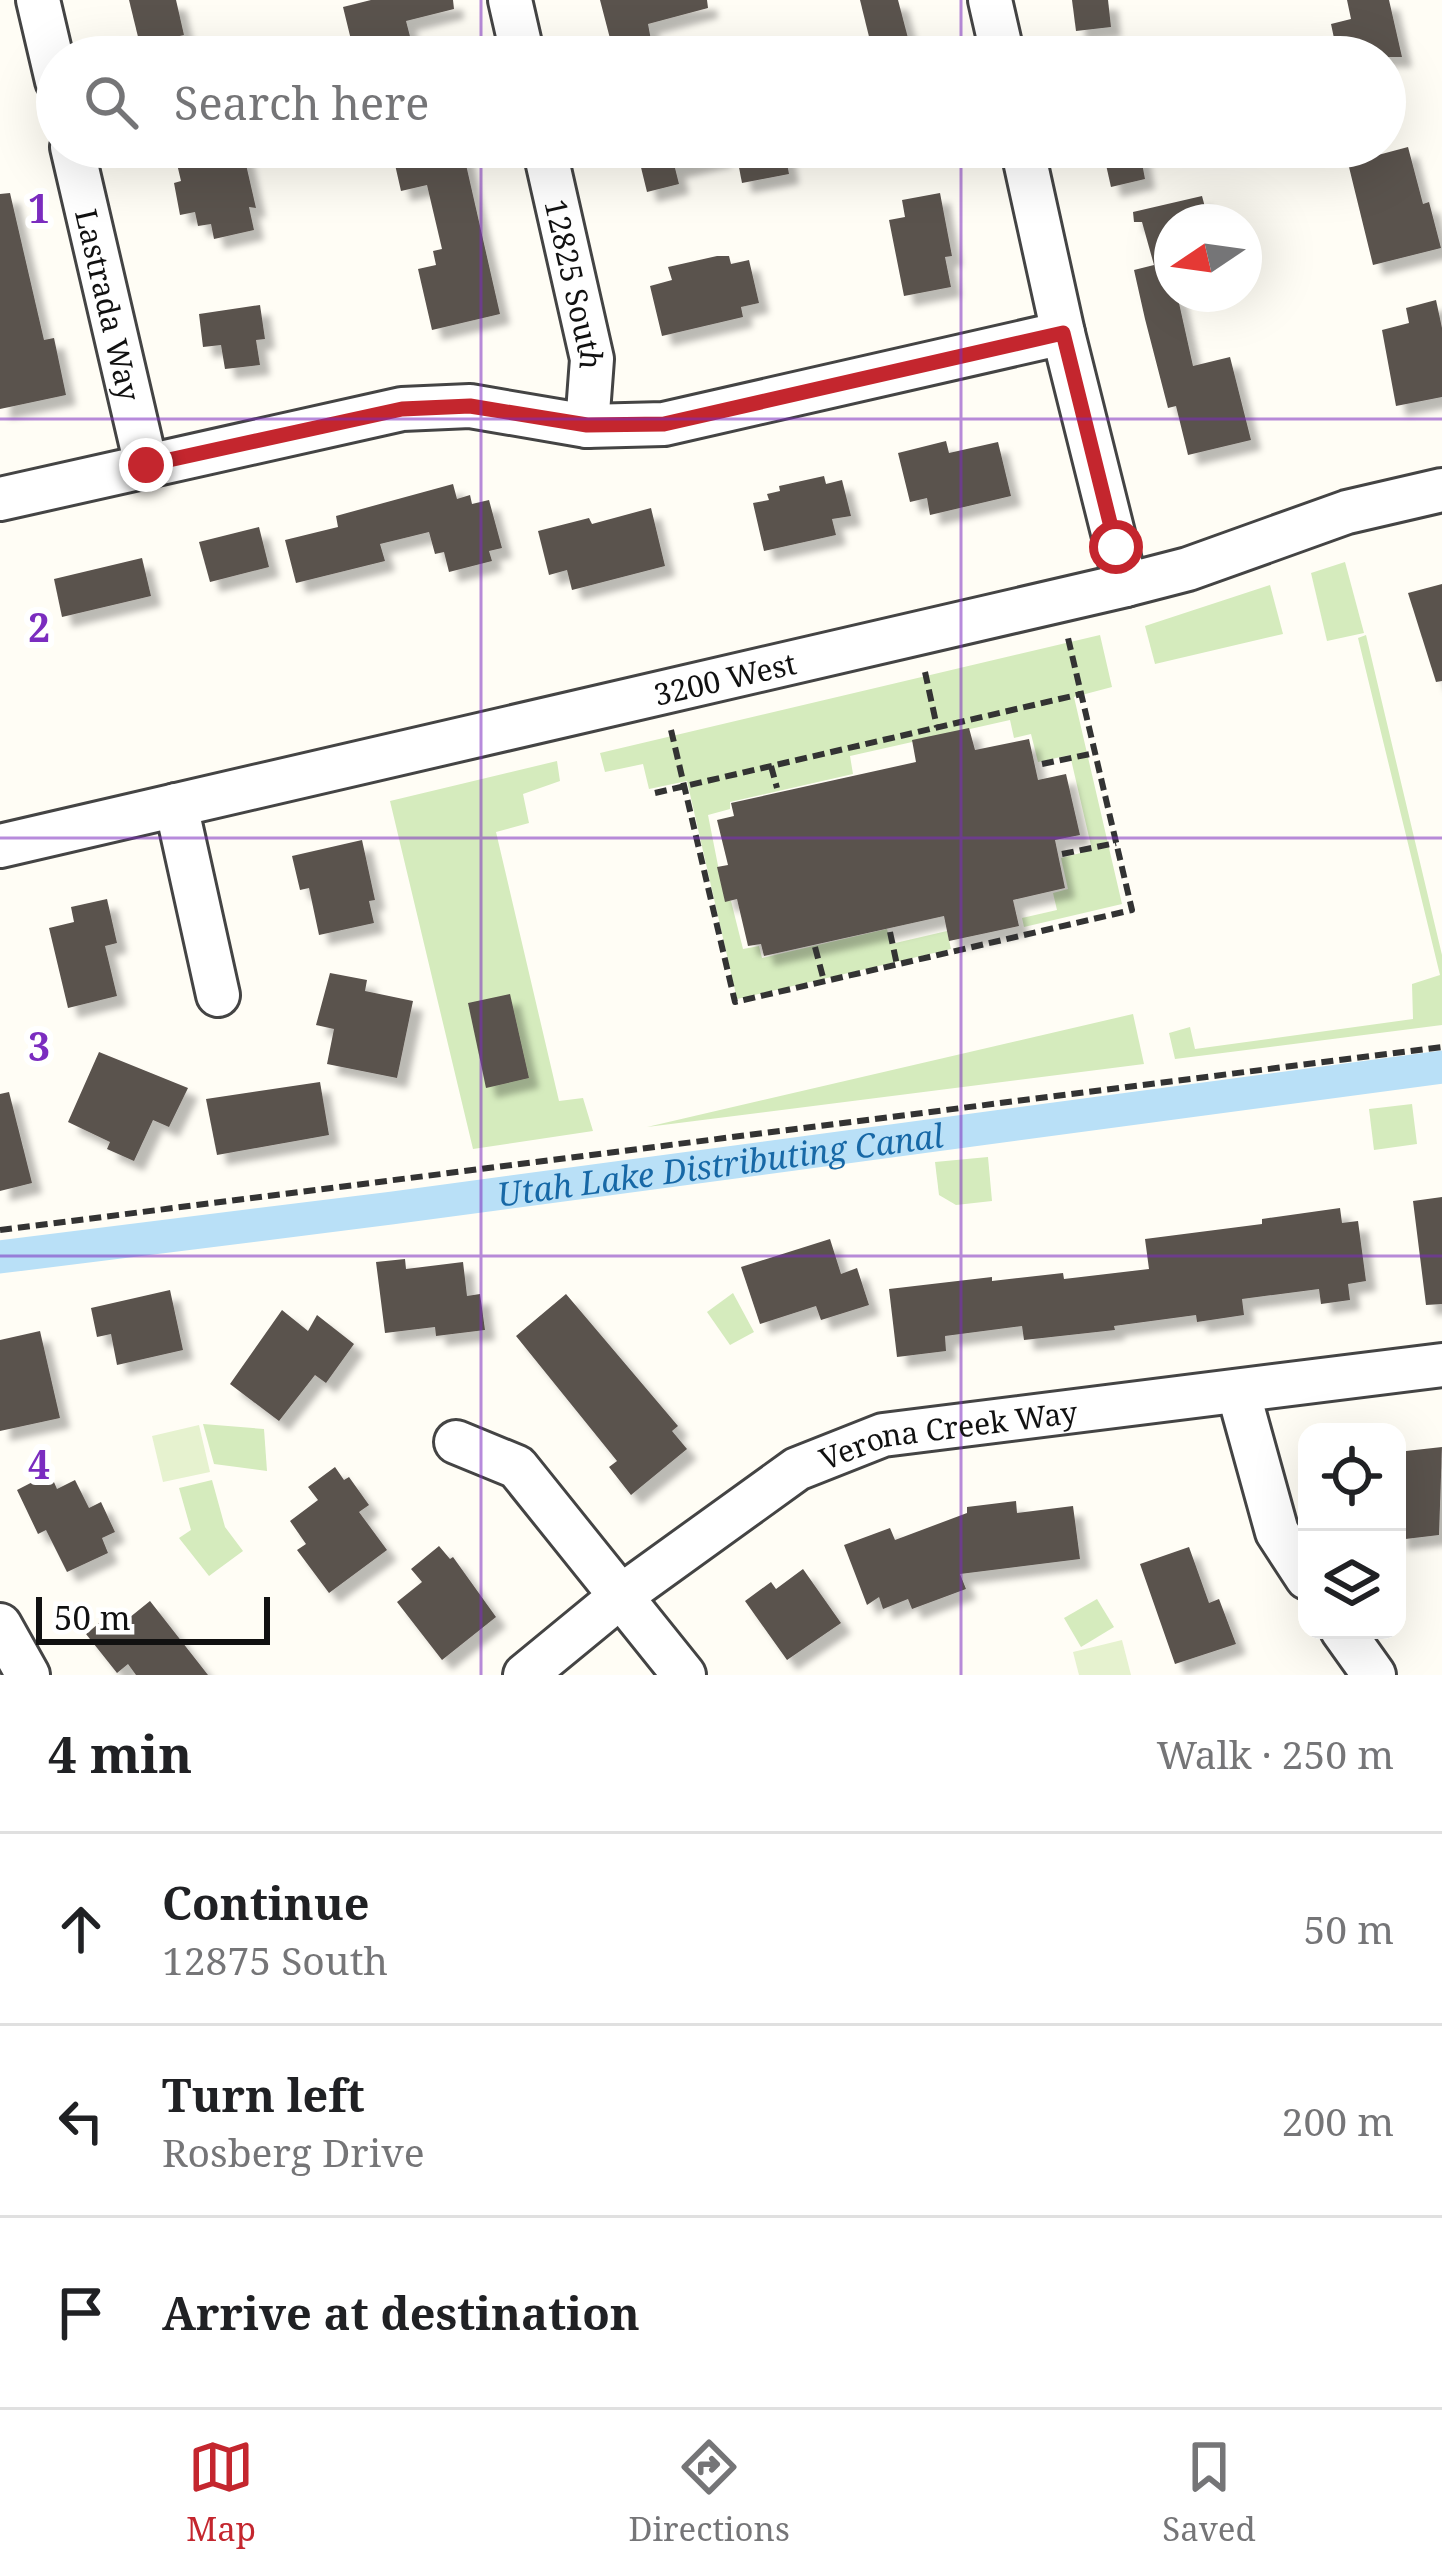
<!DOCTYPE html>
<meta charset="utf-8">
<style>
:root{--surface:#fff;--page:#f6f6f6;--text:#202124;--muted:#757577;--line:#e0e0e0;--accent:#c4262e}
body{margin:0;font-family:"Noto Serif",serif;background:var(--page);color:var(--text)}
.controls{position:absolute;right:36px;bottom:36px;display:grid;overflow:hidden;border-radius:24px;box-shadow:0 12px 48px #0002}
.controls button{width:108px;height:108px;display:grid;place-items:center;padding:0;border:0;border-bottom:3px solid var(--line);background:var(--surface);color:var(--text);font:60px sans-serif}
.compass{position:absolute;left:1154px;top:204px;width:108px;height:108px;border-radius:50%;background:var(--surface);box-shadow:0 12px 48px #0002;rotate:257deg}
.scale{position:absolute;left:36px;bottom:30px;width:234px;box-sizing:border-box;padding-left:12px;border:6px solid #111;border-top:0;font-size:33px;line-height:42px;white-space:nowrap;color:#111;-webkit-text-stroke:9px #fff;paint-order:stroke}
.stop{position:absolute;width:36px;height:36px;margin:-27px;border:9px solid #c4262e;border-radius:50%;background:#fff}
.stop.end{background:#c4262e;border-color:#fff;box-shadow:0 3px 12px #0008}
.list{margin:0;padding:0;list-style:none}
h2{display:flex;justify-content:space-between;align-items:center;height:156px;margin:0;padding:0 48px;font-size:51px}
h2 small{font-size:39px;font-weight:400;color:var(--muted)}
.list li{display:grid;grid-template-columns:78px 1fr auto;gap:36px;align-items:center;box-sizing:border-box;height:192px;padding:0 48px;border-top:3px solid var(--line)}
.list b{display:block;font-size:45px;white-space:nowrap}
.list p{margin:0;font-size:39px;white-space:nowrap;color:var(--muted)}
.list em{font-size:39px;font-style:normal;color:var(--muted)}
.icon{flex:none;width:66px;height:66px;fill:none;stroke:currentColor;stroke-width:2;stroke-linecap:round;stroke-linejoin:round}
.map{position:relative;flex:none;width:1442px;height:1675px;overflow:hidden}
.search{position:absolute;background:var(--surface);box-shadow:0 12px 48px #0002;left:36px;right:36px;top:36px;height:132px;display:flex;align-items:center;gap:30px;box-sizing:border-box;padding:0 42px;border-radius:66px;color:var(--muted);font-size:45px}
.sheet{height:732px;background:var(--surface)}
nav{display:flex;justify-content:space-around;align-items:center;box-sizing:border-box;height:168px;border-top:3px solid var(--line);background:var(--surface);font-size:33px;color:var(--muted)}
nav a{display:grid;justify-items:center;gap:6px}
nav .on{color:var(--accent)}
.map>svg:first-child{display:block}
.green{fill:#d5ebbd}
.pitch{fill:#e6f2cf}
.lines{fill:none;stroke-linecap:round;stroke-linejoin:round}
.canal{stroke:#b9e0f7;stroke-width:33}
.building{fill:#5a524d;filter:url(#shadow)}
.minor-casing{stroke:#444;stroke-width:48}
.path{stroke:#333;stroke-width:6;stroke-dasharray:12 6;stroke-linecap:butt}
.minor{stroke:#fff;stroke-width:42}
.route{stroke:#c4262e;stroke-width:15}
.grid{fill:none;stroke:#7b2cbf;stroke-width:3;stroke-opacity:0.55}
.labels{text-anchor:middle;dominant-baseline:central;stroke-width:12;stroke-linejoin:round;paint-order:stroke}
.street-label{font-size:30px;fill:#111;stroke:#fff}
.water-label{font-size:33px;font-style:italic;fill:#1768a6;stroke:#fff}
.grid-label{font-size:39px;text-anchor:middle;font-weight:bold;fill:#7b2cbf;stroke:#fff;stroke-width:12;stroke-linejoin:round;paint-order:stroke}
</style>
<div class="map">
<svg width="1442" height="1675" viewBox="0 0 1442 1675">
<defs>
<filter id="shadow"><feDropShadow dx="10" dy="10" stdDeviation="3" flood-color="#0004"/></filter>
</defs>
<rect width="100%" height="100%" fill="#fffdf5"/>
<g class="green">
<path d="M 1345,562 L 1364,633 L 1327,641 L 1311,573 Z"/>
<path d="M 1270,585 L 1283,634 L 1155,664 L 1145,626 Z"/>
<path d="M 1100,635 L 1112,687 L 1074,697 L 1122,904 L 1024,927 L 1022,918 L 1057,910 L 1053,893 L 1068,889 L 1061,858 L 1092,850 L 1070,755 L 1038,762 L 1031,734 L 1014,738 L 1010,720 L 850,756 L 853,774 L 730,802 L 730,809 L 708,815 L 725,901 L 731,901 L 743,949 L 759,946 L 762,958 L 887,929 L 891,944 L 947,931 L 951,949 L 737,999 L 687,781 L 649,789 L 643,764 L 605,772 L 600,753 Z"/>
<path d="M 1366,635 L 1442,955 L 1442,1025 L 1175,1059 L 1169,1033 L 1190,1027 L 1195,1049 L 1413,1019 L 1412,984 L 1440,975 L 1358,638 Z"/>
<path d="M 557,761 L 560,781 L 523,794 L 529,823 L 496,832 L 559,1101 L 583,1098 L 593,1131 L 473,1149 L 390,801 Z"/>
<path d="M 1133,1014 L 1144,1064 L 647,1127 Z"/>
<path d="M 1412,1104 L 1417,1144 L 1374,1150 L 1369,1109 Z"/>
<path d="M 988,1157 L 992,1201 L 956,1205 L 939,1195 L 935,1162 Z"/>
<path d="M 733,1293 L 754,1332 L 730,1345 L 707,1312 Z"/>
<path d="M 203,1424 L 264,1429 L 267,1471 L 214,1464 Z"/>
<path d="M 212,1480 L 225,1527 L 243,1551 L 209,1576 L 179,1538 L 191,1530 L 179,1488 Z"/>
<path d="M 1097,1599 L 1114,1627 L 1081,1647 L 1064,1618 Z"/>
</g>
<g class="pitch">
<path d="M 199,1425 L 210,1472 L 163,1482 L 152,1436 Z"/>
<path d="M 1122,1640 L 1131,1675 L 1079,1675 L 1073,1652 Z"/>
</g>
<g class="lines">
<path class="canal" id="s1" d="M 0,1257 L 392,1208 L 1442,1067"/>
</g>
<g class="building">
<path d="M 129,0 L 176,0 L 184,35 L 140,45 Z"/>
<path d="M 371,0 L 453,0 L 454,9 L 406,21 L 412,44 L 370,55 L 366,41 L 352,44 L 343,7 Z"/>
<path d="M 600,0 L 707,0 L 708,8 L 648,24 L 651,40 L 613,50 Z"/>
<path d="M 860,0 L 898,0 L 913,57 L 874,57 Z"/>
<path d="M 1072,0 L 1108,0 L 1111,27 L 1076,31 Z"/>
<path d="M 1347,0 L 1389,0 L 1402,57 L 1338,57 L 1331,24 L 1351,19 Z"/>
<path d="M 173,147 L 242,147 L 256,208 L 249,207 L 254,230 L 214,239 L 211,224 L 198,226 L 195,212 L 180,215 L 174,183 L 181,181 Z"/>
<path d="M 391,147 L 462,147 L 500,314 L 432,330 L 418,269 L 436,265 L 433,251 L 442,249 L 427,185 L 401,191 Z"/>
<path d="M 636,147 L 721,147 L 722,157 L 675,168 L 679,184 L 647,192 Z"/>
<path d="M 735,147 L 784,147 L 789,174 L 742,183 Z"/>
<path d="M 1102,147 L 1139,147 L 1145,179 L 1111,187 Z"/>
<path d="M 1408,147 L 1423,204 L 1429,202 L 1441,248 L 1373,265 L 1348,163 Z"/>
<path d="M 10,193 L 44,340 L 54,338 L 66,395 L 0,409 L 0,194 Z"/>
<path d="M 940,193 L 952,256 L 945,257 L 951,287 L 904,296 L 889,220 L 905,217 L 902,200 Z"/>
<path d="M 1202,196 L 1209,222 L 1172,222 L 1172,294 L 1177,294 L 1193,366 L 1230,357 L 1251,440 L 1188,455 L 1176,406 L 1168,408 L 1145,319 L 1134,270 L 1154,265 L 1142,222 L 1134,222 L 1133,212 Z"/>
<path d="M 717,256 L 729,256 L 731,264 L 749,260 L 759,303 L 741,307 L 743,317 L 662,336 L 650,286 L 672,280 L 668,267 Z"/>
<path d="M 1436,300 L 1442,328 L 1442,397 L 1396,406 L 1382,330 L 1409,323 L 1406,308 Z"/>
<path d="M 260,305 L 265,339 L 256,340 L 260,365 L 225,369 L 221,345 L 203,347 L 199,314 Z"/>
<path d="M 946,441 L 949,453 L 998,442 L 1011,496 L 930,515 L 927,498 L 910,502 L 898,453 Z"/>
<path d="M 824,476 L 826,484 L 842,480 L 851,516 L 832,519 L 836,535 L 764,551 L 753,503 L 769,500 L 767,494 L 780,491 L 779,486 Z"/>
<path d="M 453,484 L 457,499 L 470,495 L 472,504 L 489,500 L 502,548 L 489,551 L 492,561 L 449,572 L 444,552 L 435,554 L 429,532 L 380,544 L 385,561 L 296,583 L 285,540 L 338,527 L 336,516 Z"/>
<path d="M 651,508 L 665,566 L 572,590 L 567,570 L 549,575 L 538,531 L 589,518 L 592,524 Z"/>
<path d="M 259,527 L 269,567 L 210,582 L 199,542 Z"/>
<path d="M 142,558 L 151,596 L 62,617 L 54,579 Z"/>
<path d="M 1442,584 L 1442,681 L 1436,682 L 1408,593 Z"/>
<path d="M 969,728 L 975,750 L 1029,739 L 1038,780 L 1066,774 L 1080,835 L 1055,840 L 1065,888 L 1013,900 L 1019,926 L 949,941 L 944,916 L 764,956 L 761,944 L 748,946 L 737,899 L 725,902 L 717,867 L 728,865 L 717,820 L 734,816 L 731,803 L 916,762 L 912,740 Z"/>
<path d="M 362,840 L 375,900 L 369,901 L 374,923 L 319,935 L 309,888 L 300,890 L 292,856 Z"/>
<path d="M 107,899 L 117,943 L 105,946 L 117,996 L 68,1008 L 49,928 L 74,922 L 71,907 Z"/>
<path d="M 330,973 L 367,980 L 365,991 L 413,1001 L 397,1078 L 327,1064 L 334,1029 L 316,1025 Z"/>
<path d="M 510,994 L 529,1078 L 486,1088 L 468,1003 Z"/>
<path d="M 99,1052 L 188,1088 L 169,1127 L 153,1120 L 134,1161 L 107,1149 L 110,1142 L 68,1122 Z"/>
<path d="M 320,1082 L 329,1135 L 217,1155 L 206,1099 Z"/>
<path d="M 9,1092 L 32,1183 L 0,1191 L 0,1094 Z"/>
<path d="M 1442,1197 L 1442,1304 L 1426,1305 L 1413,1201 Z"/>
<path d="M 1340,1208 L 1342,1223 L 1358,1221 L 1366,1281 L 1348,1284 L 1350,1300 L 1321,1304 L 1319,1289 L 1242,1299 L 1244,1315 L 1197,1322 L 1196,1315 L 1114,1326 L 1115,1330 L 1024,1340 L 1022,1326 L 945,1336 L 946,1351 L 897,1357 L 889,1289 L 992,1277 L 992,1281 L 1063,1273 L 1064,1279 L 1149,1269 L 1145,1239 L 1262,1224 L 1262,1219 Z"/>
<path d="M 830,1239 L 841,1274 L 857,1268 L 869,1305 L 821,1320 L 816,1306 L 760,1324 L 741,1267 Z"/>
<path d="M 405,1259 L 406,1269 L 463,1262 L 467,1296 L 480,1294 L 485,1330 L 436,1336 L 435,1327 L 385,1333 L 376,1262 Z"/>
<path d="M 170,1290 L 183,1350 L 117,1365 L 111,1334 L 97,1337 L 91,1308 Z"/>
<path d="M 566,1294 L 678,1426 L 672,1431 L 687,1449 L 631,1495 L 609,1467 L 617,1461 L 516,1336 Z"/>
<path d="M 282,1310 L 308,1331 L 317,1315 L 354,1344 L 326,1383 L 315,1375 L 279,1421 L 230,1384 Z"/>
<path d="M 40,1331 L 60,1418 L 0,1431 L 0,1340 Z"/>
<path d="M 1442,1447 L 1439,1535 L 1397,1540 L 1397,1452 Z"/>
<path d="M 335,1467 L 344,1480 L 349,1477 L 369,1505 L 359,1512 L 387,1550 L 329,1593 L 297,1550 L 306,1544 L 290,1521 L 318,1500 L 308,1487 Z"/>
<path d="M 50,1473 L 57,1489 L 75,1480 L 89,1508 L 101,1502 L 115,1532 L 102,1538 L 108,1553 L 67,1572 L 46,1530 L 38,1534 L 17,1490 Z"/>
<path d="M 1016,1501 L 1017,1513 L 1073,1506 L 1080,1559 L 960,1574 L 966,1589 L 912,1609 L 908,1599 L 883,1609 L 879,1597 L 867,1605 L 844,1545 L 890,1528 L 895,1540 L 967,1513 L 967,1507 Z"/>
<path d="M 439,1546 L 450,1559 L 453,1557 L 496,1617 L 442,1660 L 397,1602 L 422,1582 L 411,1569 Z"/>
<path d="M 1189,1547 L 1209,1603 L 1219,1599 L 1236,1644 L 1175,1664 L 1140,1564 Z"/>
<path d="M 803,1569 L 841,1623 L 787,1660 L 745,1601 L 771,1582 L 776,1589 Z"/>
<path d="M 150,1601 L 208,1675 L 136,1675 L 128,1664 L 117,1673 L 86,1634 L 115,1610 L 124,1622 Z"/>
</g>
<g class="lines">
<g class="minor-casing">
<g id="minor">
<path d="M 38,0 L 57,81"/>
<path d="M 510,0 L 523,57"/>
<path d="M 990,0 L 1003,57"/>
<path id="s2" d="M 72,147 L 146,465"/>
<path id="s3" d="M 544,147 L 592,359 L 587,426"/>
<path d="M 1022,147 L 1063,333 L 1126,585"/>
<path d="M 0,499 L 402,409 L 470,406 L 587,426 L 664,424 L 1063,333"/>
<path d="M 176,805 L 218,995"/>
<path id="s4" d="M 0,846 L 1126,585 L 1188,569 L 1347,512 L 1442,490"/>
<path d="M 1238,1391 L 1277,1532 L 1307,1578"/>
<path d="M 456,1442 L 517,1467 L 684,1675"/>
<path d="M 0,1625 L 28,1675"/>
<path d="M 1342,1630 L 1374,1675"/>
<path id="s5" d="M 525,1675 L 621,1596 L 797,1469 L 883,1435 L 1442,1365"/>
</g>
</g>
<g class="path">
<path d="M 925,672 L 937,727"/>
<path d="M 671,730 L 735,1002 L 1132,910 L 1068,638"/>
<path d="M 1042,764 L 1095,753"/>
<path d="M 771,766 L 777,788"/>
<path d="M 655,793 L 1081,694"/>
<path d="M 1062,854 L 1116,843"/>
<path d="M 890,932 L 897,965"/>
<path d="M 815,947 L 824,981"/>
<path d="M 0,1230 L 1442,1047"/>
</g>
<use href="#minor" class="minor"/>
</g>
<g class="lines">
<path class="route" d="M 146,465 L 402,409 L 470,406 L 587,425 L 664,424 L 1063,333 L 1116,547"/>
</g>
<path class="grid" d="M 481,0 L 481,57M 961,0 L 961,57M 481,147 L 481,1675M 961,147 L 961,1675M 0,419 L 1442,419M 0,838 L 1442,838M 0,1256 L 1442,1256"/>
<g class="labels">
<g class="street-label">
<text stroke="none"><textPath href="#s3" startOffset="141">12825 South</textPath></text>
<text stroke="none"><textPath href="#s2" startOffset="162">Lastrada Way</textPath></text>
<text stroke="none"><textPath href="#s4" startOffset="744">3200 West</textPath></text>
<text stroke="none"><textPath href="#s5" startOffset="498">Verona Creek Way</textPath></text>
</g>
<g class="water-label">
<text stroke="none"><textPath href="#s1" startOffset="726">Utah Lake Distributing Canal</textPath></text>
</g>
</g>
<g class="grid-label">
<text x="39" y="223">1</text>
<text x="39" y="642">2</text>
<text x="39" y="1061">3</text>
<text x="39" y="1479">4</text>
</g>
</svg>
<div class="controls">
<button><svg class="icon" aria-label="locate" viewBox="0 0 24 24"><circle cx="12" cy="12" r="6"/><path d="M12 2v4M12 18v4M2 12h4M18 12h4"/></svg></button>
<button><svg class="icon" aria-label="layers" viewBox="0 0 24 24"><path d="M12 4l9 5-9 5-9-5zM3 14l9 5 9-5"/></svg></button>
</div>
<svg class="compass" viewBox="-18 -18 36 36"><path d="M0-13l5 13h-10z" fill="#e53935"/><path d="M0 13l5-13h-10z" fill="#757577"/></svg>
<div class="scale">50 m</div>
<div class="stop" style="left:1116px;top:547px"></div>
<div class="stop end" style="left:146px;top:465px"></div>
<div class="search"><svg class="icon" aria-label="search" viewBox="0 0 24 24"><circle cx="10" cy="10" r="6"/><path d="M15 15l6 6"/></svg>Search here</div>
</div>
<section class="sheet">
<h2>4 min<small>Walk · 250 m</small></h2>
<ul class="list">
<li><svg class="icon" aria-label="ahead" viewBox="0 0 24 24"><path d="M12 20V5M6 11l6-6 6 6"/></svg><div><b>Continue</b><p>12875 South</p></div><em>50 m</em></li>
<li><svg class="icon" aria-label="left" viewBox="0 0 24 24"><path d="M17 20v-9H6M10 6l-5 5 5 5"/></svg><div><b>Turn left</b><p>Rosberg Drive</p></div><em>200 m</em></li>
<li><svg class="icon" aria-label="arrive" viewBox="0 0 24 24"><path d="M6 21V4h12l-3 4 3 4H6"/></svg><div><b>Arrive at destination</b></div></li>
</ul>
</section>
<nav>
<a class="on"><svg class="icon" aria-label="map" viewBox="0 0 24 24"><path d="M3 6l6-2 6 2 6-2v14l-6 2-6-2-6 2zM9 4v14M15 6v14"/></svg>Map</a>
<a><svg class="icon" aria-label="directions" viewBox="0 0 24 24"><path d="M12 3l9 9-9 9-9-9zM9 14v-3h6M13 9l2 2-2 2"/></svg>Directions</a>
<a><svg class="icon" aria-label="saved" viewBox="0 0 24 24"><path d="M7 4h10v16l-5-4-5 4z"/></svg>Saved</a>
</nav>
